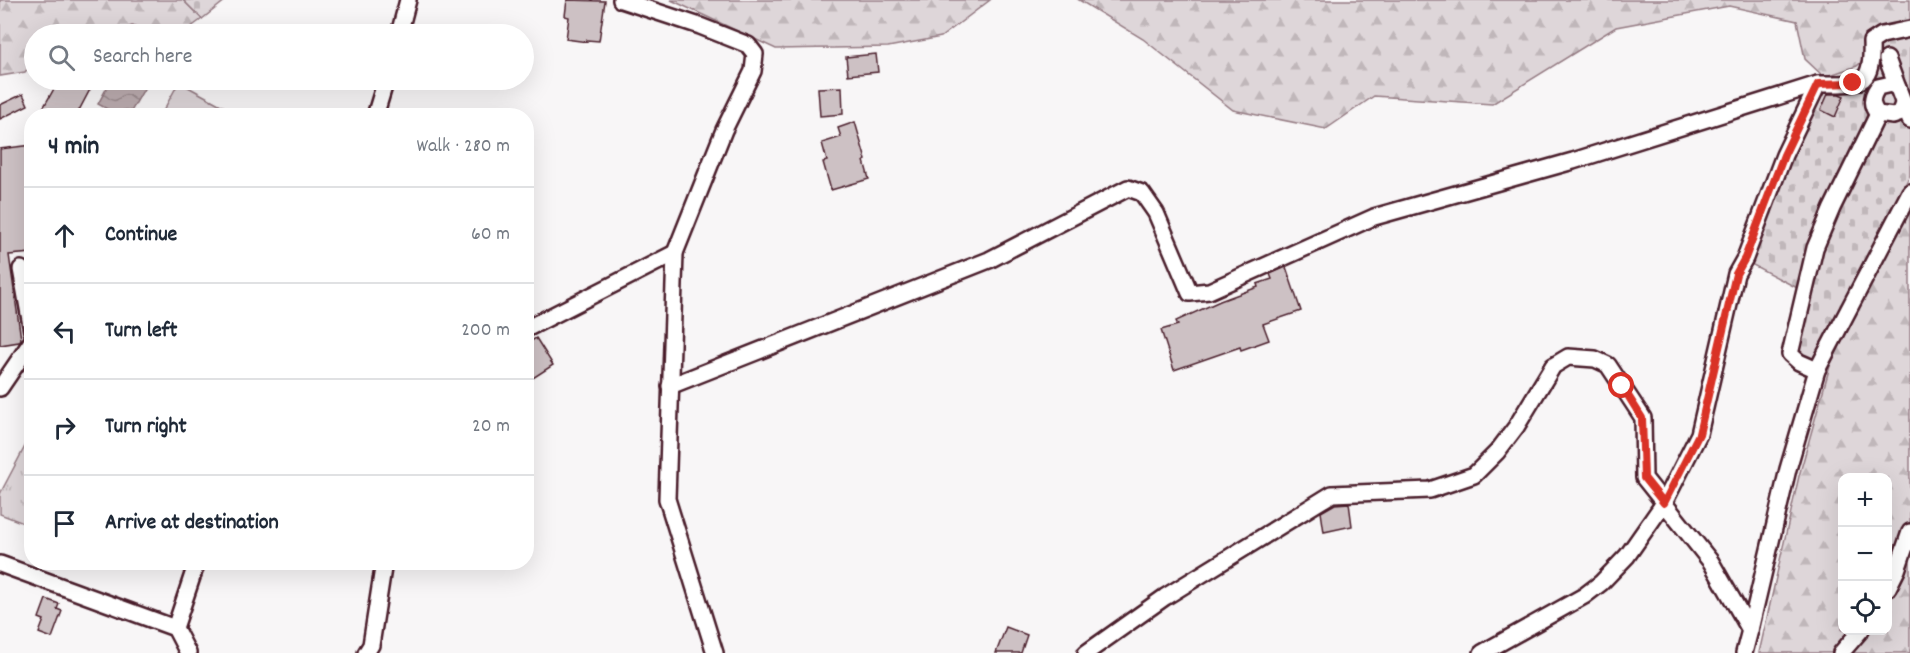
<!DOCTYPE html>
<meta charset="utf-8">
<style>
:root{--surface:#fff;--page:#f2f2f3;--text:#1f2937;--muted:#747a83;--line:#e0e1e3}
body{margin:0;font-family:Dekko,sans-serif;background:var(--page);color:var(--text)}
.controls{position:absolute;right:18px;bottom:18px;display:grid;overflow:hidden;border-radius:12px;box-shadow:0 6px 24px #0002}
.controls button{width:54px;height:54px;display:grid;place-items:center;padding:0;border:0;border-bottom:2px solid var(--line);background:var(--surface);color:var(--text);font:30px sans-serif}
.stop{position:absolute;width:18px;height:18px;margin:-14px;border:4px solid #d93025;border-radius:50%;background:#fff}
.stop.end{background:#d93025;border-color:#fff;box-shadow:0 2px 6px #0008}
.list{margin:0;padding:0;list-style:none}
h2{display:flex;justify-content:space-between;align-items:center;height:78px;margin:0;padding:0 24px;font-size:26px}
h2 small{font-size:20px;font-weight:400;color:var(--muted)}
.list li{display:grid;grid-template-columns:39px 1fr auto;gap:18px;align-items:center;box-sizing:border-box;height:96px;padding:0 24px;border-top:2px solid var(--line)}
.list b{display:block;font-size:22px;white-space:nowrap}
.list em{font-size:20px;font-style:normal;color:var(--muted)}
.icon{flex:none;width:33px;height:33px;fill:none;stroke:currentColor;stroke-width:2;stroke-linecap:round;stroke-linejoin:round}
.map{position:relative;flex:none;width:1910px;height:653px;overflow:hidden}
.search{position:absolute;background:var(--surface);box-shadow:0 6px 24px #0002;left:24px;top:24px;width:510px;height:66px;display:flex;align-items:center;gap:15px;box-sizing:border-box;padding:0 21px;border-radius:33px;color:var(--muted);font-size:22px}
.panel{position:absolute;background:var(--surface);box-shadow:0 6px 24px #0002;left:24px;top:108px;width:510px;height:462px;border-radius:24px}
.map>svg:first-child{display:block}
.forest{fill:url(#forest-firs);stroke:#947a82;stroke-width:1.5;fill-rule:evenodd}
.cemetery{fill:url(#cemetery-stones);stroke:#947a82;stroke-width:1.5}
.park{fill:url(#park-tufts);stroke:#947a82;stroke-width:1.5}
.pitch{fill:#ded6d9;stroke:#947a82;stroke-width:1.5}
.water{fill:url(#water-waves);stroke:#8f747b;stroke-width:1.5}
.building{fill:#cdc1c4;stroke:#4a1f2b;stroke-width:1.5}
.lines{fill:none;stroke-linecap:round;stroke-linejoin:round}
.minor-casing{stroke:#4a1f2b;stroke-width:20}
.minor{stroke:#fff;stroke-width:15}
.route{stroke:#d93025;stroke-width:8}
</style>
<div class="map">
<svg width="1910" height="653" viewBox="0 0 1910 653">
<defs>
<pattern id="forest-firs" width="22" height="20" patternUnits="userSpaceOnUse" patternTransform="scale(1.5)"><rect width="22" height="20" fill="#ded6d9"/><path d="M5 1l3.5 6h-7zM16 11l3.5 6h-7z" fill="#c0b7ba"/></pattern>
<pattern id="cemetery-stones" width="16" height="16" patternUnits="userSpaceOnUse" patternTransform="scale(1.5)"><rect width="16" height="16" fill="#ded6d9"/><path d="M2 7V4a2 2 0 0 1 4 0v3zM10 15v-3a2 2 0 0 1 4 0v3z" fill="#c0b7ba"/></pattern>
<pattern id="park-tufts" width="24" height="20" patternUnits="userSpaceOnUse" patternTransform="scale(1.5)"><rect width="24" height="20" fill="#ded6d9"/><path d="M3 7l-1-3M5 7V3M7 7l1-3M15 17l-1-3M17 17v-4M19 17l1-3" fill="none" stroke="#c0b7ba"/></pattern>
<pattern id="water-waves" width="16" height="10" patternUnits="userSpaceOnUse" patternTransform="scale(1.5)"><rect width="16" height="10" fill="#bdadb0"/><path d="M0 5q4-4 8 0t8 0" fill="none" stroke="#9c8c8f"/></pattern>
</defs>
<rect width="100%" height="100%" fill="#f8f6f7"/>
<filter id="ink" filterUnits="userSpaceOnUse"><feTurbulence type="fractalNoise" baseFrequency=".0167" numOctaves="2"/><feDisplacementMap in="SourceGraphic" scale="12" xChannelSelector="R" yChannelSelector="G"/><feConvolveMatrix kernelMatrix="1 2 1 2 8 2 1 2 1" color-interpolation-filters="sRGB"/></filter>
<g filter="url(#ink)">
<g class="forest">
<path d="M 0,0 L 183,0 L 202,19 L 183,33 L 132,26 L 107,34 L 34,34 L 34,61 L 25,72 L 0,76 Z"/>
<path d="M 671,0 L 990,0 L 941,37 L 888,47 L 776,49 Z"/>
<path d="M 1079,0 L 1910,0 L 1910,36 L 1881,43 L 1857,66 L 1824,77 L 1805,59 L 1797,21 L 1729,6 L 1616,27 L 1492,104 L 1374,96 L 1326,129 L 1233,110 L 1143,39 Z"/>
<path d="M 1910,200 L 1910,653 L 1759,653 L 1799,476 L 1830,366 ZM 1842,478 L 1888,478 L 1888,630 L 1842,630 Z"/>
</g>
<g class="cemetery">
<path d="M 183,0 L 226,0 L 202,19 Z"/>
<path d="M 1910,36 L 1910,175 L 1816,359 L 1798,355 L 1796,348 L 1809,294 L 1749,263 L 1788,158 L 1827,84 L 1861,71 L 1881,43 Z"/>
</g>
<path class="park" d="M 31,435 L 31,526 L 0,514 L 0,494 Z"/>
<path class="pitch" d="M 179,82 L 239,115 L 161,115 Z"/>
<path class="water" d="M 111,80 L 149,80 L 129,115 L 118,115 L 98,104 Z"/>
<g class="building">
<path d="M 567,0 L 605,1 L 599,41 L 587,40 L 587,42 L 566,39 L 569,17 L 565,16 Z"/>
<path d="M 876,54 L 878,72 L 848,75 L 846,57 Z"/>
<path d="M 59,80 L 95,80 L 76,116 L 53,116 L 42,110 Z"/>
<path d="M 842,87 L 843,114 L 820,116 L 818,88 Z"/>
<path d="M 23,94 L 28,105 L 0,119 L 0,105 Z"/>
<path d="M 1828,94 L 1839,94 L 1844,96 L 1835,117 L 1821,110 Z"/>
<path d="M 855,122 L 866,160 L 864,161 L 869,179 L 831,190 L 823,162 L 827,161 L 822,143 L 841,137 L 838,128 Z"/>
<path d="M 32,145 L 32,253 L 9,255 L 21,339 L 19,342 L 0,345 L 0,149 Z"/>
<path d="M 1286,267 L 1301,311 L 1263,324 L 1269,340 L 1241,350 L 1240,347 L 1174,370 L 1161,330 L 1178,325 L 1176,321 L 1220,301 L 1258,287 L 1257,284 L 1272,279 L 1270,274 Z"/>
<path d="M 536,338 L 553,365 L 533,378 L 526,368 L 526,344 Z"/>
<path d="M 1349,503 L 1352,526 L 1324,532 L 1321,512 L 1335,504 Z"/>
<path d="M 46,599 L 59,604 L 57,609 L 62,611 L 52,638 L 39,633 L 44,620 L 39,618 Z"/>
<path d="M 1006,627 L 1027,635 L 1021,653 L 996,653 Z"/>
</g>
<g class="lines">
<g class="minor-casing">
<g id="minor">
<path d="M 621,0 L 700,26 L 748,45 L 755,54 L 753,71 L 724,130 L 675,253 L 667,499 L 715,653"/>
<path d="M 399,34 L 408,0"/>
<path d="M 1887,59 L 1910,120"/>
<path d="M 1898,88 L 1891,84 L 1878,87 C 1871,97 1870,105 1878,114 L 1893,116 L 1899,114 L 1903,104"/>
<path d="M 375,116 L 386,80"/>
<path d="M 21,269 L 32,331"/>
<path d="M 526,329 L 675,253"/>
<path d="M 1817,370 L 1799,362 L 1790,354 L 1815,248 L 1832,208 L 1878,114"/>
<path d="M 670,386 L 989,260 L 1128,188 L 1142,193 L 1156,213 L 1190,293 L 1209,291 L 1374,217 L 1573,161 L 1818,84 C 1858,83 1873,90 1871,42 L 1882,35 L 1910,29"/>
<path d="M 0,388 L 32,341"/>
<path d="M 0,564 L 175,628 L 188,653"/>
<path d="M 1888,588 L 1897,570 L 1910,532"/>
<path d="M 175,628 L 197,562"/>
<path d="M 1750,630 L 1788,469 L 1817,370 L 1910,192"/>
<path d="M 366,653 L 371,645 L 384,562"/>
<path d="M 1086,653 L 1165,597 L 1332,494 L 1430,490 L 1474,475 L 1497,452 L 1516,427 L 1553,366 L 1568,357 L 1595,359 L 1608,365 L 1643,418 L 1644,478 L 1711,562 L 1750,630 L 1744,653"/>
<path d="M 1482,653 L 1584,596 L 1601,583 L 1627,556 L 1664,503 L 1699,434 L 1736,274 L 1745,258 L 1784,155 L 1818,84"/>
<path d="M 1841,653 L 1861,630"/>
</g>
</g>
<use href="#minor" class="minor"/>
</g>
</g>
<g class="lines" filter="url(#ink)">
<path class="route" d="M 1622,386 L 1642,418 L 1644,478 L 1664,503 L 1699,434 L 1736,274 L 1745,258 L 1784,155 L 1818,84 L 1853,83"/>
</g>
</svg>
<div class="controls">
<button>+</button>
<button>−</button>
<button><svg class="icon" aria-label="locate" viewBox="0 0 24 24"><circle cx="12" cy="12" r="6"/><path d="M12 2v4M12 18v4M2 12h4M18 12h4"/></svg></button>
</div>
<div class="stop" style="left:1622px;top:386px"></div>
<div class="stop end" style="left:1853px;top:83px"></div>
<div class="search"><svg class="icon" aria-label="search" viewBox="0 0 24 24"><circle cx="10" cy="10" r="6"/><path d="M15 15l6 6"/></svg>Search here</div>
<section class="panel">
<h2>4 min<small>Walk · 280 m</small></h2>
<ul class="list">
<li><svg class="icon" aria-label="ahead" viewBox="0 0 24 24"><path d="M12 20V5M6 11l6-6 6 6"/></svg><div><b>Continue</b></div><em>60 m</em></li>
<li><svg class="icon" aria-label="left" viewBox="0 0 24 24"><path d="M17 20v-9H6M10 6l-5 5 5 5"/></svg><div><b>Turn left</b></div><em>200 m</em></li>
<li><svg class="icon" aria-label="right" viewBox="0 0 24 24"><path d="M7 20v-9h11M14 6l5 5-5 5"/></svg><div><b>Turn right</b></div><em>20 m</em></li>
<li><svg class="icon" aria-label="arrive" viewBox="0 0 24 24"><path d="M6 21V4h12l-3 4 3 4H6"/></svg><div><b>Arrive at destination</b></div></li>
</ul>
</section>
</div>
